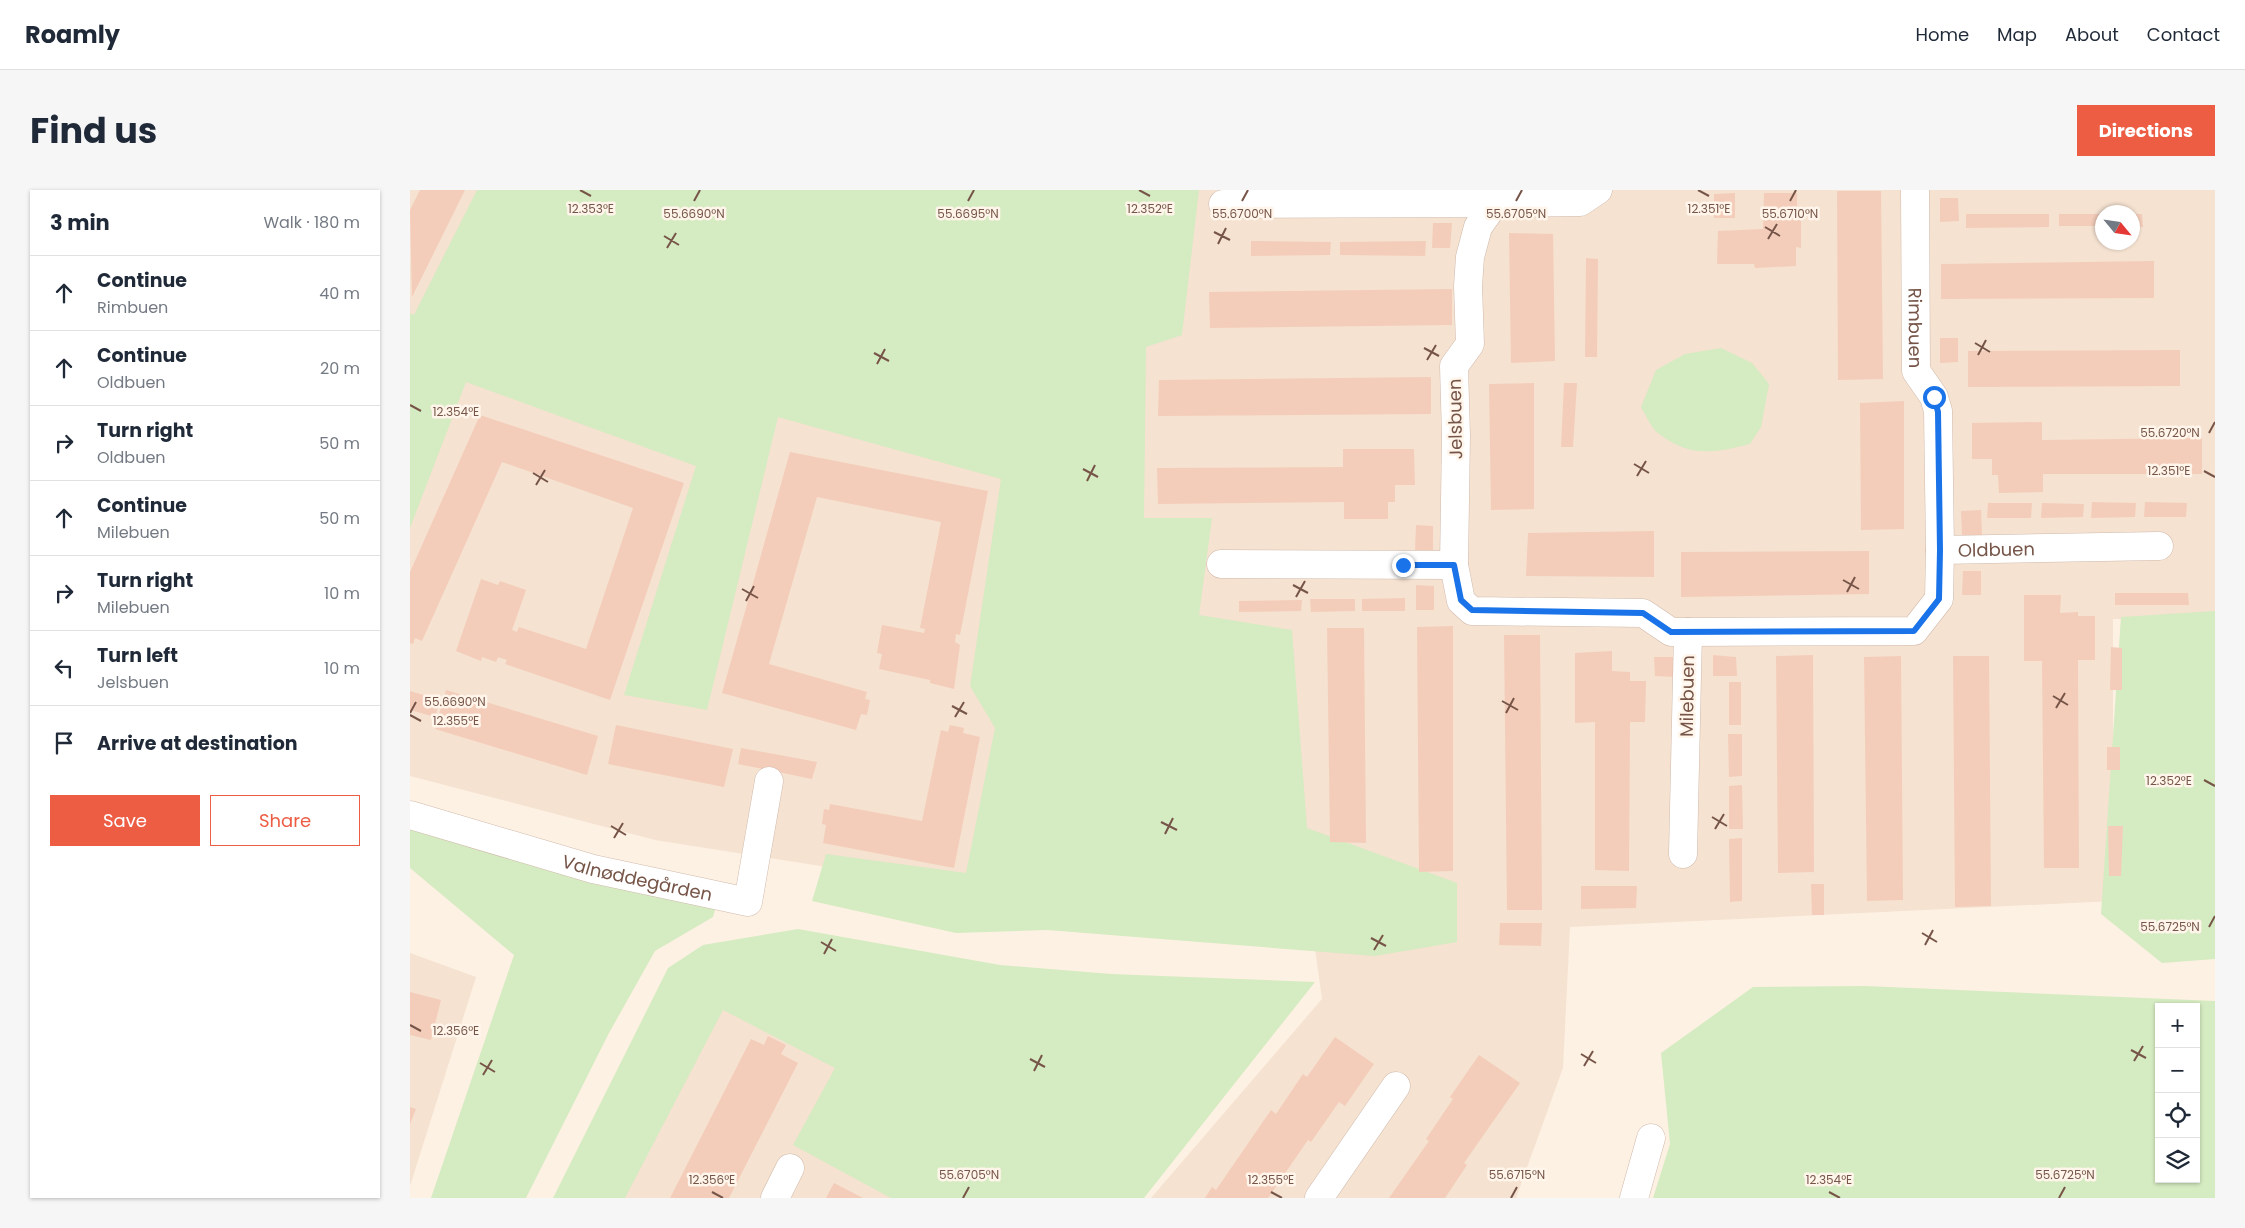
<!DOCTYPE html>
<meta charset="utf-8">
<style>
:root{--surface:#fff;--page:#f6f6f7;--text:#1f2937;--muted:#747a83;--line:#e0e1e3;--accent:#ec5d44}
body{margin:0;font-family:Poppins,sans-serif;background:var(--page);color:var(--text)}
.controls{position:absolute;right:15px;bottom:15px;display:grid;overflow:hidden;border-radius:0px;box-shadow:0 1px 4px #0004}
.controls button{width:45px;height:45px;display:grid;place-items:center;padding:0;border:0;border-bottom:1px solid var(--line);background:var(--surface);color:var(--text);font:25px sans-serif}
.compass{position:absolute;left:1685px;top:15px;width:45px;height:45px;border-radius:50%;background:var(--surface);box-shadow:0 1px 4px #0004;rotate:119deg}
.stop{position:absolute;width:15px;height:15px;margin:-11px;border:4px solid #1a73e8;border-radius:50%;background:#fff}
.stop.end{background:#1a73e8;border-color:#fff;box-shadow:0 1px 5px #0008}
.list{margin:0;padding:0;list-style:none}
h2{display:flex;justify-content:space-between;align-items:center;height:65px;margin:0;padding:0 20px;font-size:21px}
h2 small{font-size:16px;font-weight:400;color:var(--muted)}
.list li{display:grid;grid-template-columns:32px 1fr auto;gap:15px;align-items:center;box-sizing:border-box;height:75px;padding:0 20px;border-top:1px solid var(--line)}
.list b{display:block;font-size:19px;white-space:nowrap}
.list p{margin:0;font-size:16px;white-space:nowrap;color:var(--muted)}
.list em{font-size:16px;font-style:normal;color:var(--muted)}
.actions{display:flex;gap:10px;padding:15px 20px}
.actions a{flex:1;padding:11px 0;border:1px solid var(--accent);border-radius:0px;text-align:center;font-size:18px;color:var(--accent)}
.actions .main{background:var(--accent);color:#fff}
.icon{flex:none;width:28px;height:28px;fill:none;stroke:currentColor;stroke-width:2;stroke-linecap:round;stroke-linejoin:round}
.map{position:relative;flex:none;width:1805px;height:1008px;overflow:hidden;border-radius:0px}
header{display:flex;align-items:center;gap:30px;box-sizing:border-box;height:70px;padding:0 25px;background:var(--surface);border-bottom:1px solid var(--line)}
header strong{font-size:24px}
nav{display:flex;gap:28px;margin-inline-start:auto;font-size:18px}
.intro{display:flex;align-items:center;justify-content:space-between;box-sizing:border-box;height:120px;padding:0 30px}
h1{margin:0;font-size:35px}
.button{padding:12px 22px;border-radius:0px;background:var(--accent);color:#fff;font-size:18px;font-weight:700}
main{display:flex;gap:30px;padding:0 30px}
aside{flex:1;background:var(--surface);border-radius:0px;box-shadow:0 1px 4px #0004}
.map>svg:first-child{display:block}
.residential{fill:#f5e2d1;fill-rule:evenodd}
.green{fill:#d5ebc1;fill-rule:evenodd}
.building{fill:#f4cdba}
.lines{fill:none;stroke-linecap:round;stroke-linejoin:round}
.street-casing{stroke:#d1baac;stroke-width:29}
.street{stroke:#fff;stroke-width:28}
.route{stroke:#1a73e8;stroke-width:6}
.ticks{fill:none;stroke:#765548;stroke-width:2}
.labels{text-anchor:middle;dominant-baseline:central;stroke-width:5;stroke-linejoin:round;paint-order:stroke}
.street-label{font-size:18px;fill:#765548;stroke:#fff5ea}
.ticks-label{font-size:12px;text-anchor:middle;fill:#765548;stroke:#fff5ea;stroke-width:5;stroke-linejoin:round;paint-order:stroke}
</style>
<header>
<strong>Roamly</strong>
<nav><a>Home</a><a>Map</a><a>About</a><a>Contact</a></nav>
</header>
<div class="intro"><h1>Find us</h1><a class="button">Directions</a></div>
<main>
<aside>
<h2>3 min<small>Walk · 180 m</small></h2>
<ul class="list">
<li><svg class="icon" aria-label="ahead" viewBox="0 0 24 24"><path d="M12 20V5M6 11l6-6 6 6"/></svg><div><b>Continue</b><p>Rimbuen</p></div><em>40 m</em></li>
<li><svg class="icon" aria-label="ahead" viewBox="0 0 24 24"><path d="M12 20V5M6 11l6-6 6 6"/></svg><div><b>Continue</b><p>Oldbuen</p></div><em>20 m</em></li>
<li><svg class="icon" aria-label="right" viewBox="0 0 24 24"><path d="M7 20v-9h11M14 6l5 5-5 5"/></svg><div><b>Turn right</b><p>Oldbuen</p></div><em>50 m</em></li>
<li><svg class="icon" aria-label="ahead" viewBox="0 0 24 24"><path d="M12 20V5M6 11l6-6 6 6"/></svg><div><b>Continue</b><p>Milebuen</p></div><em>50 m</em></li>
<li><svg class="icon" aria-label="right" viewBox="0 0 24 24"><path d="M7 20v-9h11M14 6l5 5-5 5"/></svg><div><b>Turn right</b><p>Milebuen</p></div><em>10 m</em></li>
<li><svg class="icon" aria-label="left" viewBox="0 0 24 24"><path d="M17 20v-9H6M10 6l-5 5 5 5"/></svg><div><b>Turn left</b><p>Jelsbuen</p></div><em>10 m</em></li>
<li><svg class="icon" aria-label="arrive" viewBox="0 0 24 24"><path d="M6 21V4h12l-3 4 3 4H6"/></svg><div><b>Arrive at destination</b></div></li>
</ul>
<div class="actions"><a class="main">Save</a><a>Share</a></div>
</aside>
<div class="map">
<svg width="1805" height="1008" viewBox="0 0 1805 1008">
<rect width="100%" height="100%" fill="#fdf1e3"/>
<g class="residential">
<path d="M 0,0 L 86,0 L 377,209 L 605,283 L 575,702 L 245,650 L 0,586 Z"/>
<path d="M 735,0 L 1805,0 L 1805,431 L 1703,429 L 1703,711 L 1160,737 L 1153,878 L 1106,1008 L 741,1008 L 912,809 L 863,458 L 764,428 L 703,328 ZM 1692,22 L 1722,22 L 1722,52 L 1692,52 Z"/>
<path d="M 0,763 L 66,787 L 0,996 Z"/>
<path d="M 302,798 L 436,874 L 508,1008 L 197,1008 Z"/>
</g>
<g class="green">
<path d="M 67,0 L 789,0 L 772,145 L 736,157 L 734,328 L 802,328 L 789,425 L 882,440 L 897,638 L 1047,693 L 1047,752 L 965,766 L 637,740 L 546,743 L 402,711 L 416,664 L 556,683 L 585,538 L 560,496 L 591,289 L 368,227 L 297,520 L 214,505 L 286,276 L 56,192 L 0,338 L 0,123 L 4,125 Z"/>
<path d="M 1311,158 L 1342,173 L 1359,194 L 1351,237 L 1340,254 C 1305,263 1279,268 1248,243 C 1241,238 1236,225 1231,217 L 1246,180 L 1275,164 Z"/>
<path d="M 1805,421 L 1805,769 L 1752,773 L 1691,724 L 1711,427 Z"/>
<path d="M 0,615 L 308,708 L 303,727 L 245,761 L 199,843 L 116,1008 L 21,1008 L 104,765 L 0,678 Z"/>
<path d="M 388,739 L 590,775 L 701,784 L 905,792 L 734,1008 L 481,1008 L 383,955 L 425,878 L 313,820 L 215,1008 L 143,1008 L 258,778 L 293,755 Z"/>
<path d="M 1455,796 L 1805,811 L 1805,1008 L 1243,1008 L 1260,954 L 1251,863 L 1343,797 ZM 1749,817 L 1786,817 L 1786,989 L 1749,989 Z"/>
</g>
<g class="building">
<path d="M 10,0 L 55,0 L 2,107 L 0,20 Z"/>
<path d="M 1427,1 L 1471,1 L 1473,189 L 1428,190 Z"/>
<path d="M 1325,3 L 1325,28 L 1304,28 L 1304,4 Z"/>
<path d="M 1354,3 L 1387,3 L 1387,30 L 1391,30 L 1391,58 L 1386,57 L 1386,76 L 1345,78 L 1344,74 L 1307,74 L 1308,41 L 1353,39 Z"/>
<path d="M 1530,8 L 1548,8 L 1549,31 L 1530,32 Z"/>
<path d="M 1556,24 L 1639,24 L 1639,37 L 1556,38 Z"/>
<rect x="1649" y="24" width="43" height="12"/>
<path d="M 1722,24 L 1732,24 L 1733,37 L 1722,37 Z"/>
<path d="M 1023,33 L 1042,33 L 1040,58 L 1022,58 Z"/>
<path d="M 1099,43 L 1143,44 L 1145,171 L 1101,173 Z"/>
<path d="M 841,51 L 921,52 L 920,65 L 841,66 Z"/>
<path d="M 1016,51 L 1015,66 L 930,65 L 930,52 Z"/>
<path d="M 1176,68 L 1188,69 L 1187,167 L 1175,167 Z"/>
<path d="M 1744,71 L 1744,108 L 1531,109 L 1531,74 Z"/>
<path d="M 1042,99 L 1042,135 L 800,138 L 799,102 Z"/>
<path d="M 1530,148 L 1548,148 L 1548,172 L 1530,173 Z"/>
<path d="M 1770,160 L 1770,196 L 1558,197 L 1558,161 Z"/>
<path d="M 1021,187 L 1021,224 L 748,226 L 749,190 Z"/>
<path d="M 1124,193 L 1124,319 L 1081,320 L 1079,194 Z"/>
<path d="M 1154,193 L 1167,193 L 1163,257 L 1151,257 Z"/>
<path d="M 1494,211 L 1494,339 L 1451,340 L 1450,213 Z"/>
<path d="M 70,225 L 274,293 L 200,510 L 95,474 L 97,470 L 88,467 L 86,472 L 72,467 L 71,471 L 46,461 L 71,389 L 88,395 L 90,391 L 116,400 L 102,440 L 107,442 L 109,437 L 176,459 L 223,318 L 92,272 L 12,451 L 5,448 L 3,454 L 0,453 L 0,382 Z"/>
<path d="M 1632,232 L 1632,250 L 1792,248 L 1792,284 L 1633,284 L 1633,302 L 1589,303 L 1588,285 L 1582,285 L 1582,269 L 1562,269 L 1562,233 Z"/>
<path d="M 933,259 L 1004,259 L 1005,295 L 985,295 L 985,312 L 978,312 L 978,329 L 934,329 L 934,312 L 748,314 L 747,278 L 933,277 Z"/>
<path d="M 380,262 L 578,301 L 550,445 L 546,444 L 545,452 L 550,455 L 544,499 L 520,493 L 520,490 L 469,479 L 472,464 L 467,463 L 472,435 L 514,443 L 515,439 L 510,438 L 531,332 L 407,307 L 359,474 L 457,502 L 455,509 L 460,510 L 457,525 L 451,524 L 446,540 L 312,503 Z"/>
<path d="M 1682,312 L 1726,313 L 1725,327 L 1681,328 Z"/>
<path d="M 1735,312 L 1777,313 L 1776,327 L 1734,327 Z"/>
<path d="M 1578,313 L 1622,313 L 1621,328 L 1577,328 Z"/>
<path d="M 1632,313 L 1674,314 L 1673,327 L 1631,328 Z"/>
<path d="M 1571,320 L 1572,345 L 1552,345 L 1551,321 Z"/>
<path d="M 1006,335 L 1023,336 L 1023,360 L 1005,360 Z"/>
<path d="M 1244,341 L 1244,387 L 1116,386 L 1118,343 Z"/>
<path d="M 1459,361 L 1459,404 L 1271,407 L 1271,362 Z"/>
<path d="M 1553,381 L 1571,381 L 1571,405 L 1552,405 Z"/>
<path d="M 1006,395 L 1024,396 L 1024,420 L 1006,420 Z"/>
<path d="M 1705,403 L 1778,403 L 1779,415 L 1705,415 Z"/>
<path d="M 1614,405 L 1651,405 L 1650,423 L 1668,422 L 1668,426 L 1685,426 L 1685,470 L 1668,470 L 1669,678 L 1634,678 L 1632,471 L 1614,471 Z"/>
<path d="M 995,408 L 995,421 L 952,421 L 952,409 Z"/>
<path d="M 900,409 L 945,409 L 945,421 L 901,422 Z"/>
<path d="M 892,410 L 891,421 L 829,422 L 829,411 Z"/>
<path d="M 1043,436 L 1043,681 L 1009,682 L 1007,437 Z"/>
<path d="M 917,438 L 954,438 L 956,653 L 920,652 Z"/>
<path d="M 1094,445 L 1130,445 L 1132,720 L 1097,720 Z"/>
<path d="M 1701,457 L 1712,458 L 1712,500 L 1700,500 Z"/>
<path d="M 1202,461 L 1202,481 L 1220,482 L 1220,491 L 1236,491 L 1235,532 L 1220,532 L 1219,681 L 1185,680 L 1185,532 L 1165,533 L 1165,463 Z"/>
<path d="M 1303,465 L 1326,467 L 1327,486 L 1303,486 Z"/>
<path d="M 1403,465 L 1404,682 L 1368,683 L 1366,466 Z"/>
<path d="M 1491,466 L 1493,710 L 1457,711 L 1454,467 Z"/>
<path d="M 1543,466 L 1579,466 L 1581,716 L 1545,717 Z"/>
<path d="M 1244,467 L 1267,467 L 1266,487 L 1245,486 Z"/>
<rect x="1319" y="492" width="12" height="43"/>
<path d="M 36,500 L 188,546 L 177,585 L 25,539 Z"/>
<path d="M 0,501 L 30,510 L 25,527 L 0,520 Z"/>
<path d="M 206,535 L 323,559 L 314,597 L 198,574 Z"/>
<path d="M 540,535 L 554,538 L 553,543 L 570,547 L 544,678 L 413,653 L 416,635 L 412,634 L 414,619 L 419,620 L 420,614 L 512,631 L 531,540 L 538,542 Z"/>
<path d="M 1318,544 L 1332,544 L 1332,586 L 1319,587 Z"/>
<rect x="1697" y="557" width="13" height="23"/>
<path d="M 331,558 L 407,572 L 402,589 L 328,574 Z"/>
<path d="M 1332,595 L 1333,639 L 1319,639 L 1319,596 Z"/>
<path d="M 1698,636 L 1713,636 L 1711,686 L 1699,686 Z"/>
<path d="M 1332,648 L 1332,711 L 1320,712 L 1319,649 Z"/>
<path d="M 1401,694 L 1414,694 L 1414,725 L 1402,725 Z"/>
<path d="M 1171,696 L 1227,696 L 1226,718 L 1171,719 Z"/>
<path d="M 1090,733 L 1132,733 L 1131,756 L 1089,755 Z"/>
<path d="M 0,802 L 31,810 L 21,850 L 0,845 Z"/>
<path d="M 358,846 L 376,855 L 371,864 L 388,873 L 319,1008 L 260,1008 L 341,849 L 354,855 Z"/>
<path d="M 925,847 L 964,874 L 935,916 L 929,912 L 901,952 L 898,950 L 858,1008 L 795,1008 L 802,997 L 806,1000 L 861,920 L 866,924 L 893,884 L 897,887 Z"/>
<path d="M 1069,865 L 1110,893 L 1054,973 L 1057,975 L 1035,1008 L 979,1008 L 1019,951 L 1016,949 L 1043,909 L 1040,907 Z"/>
<path d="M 0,917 L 6,919 L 0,934 Z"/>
<path d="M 424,993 L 453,1008 L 416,1008 Z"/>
</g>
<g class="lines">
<g class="street-casing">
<g id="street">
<path d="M 1085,0 L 1085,13 L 1170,12 L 1188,0"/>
<path id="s1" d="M 1505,0 L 1506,181 L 1524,207 L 1528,221 L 1530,360"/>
<path d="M 811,374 L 1044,375 L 1046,246 L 1044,176 L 1060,154 L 1058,96 L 1060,67 L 1068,37 L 1085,13 L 813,14"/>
<path d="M 1044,375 L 1051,411 L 1062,421 L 1233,423 L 1261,442 L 1278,442 L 1273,664"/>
<path id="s2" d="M 1278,442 L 1504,441 L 1529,409 L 1530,360 L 1749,356"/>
<path id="s3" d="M 0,625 L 183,679 L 338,712 L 359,591"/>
<path d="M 365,1008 L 380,978"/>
<path d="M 909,1008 L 986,896"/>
<path d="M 1224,1008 L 1241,948"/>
</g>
</g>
<use href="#street" class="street"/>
</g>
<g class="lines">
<path class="route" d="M 993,375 L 1044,375 L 1051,410 L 1062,420 L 1233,423 L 1261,442 L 1504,441 L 1529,409 L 1530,360 L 1528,222 L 1524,207"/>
</g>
<path class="ticks" d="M 170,0 L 181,6M 729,0 L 740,6M 1288,0 L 1299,6M 284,11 L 290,0M 558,11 L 564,0M 832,11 L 838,0M 1106,11 L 1112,0M 1380,11 L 1386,0M 1355,37 L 1370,46M 804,42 L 820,50M 254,46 L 269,55M 1358,49 L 1367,34M 808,54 L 816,38M 257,58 L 266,43M 1565,153 L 1580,162M 1014,158 L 1029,166M 464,163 L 479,171M 1568,165 L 1576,150M 1017,170 L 1026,155M 467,174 L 475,159M 0,215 L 11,221M 1799,243 L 1805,232M 1224,274 L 1239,283M 673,279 L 688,287M 1794,281 L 1805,287M 123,283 L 138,292M 1227,286 L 1236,271M 677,291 L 685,275M 126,295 L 135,280M 1433,390 L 1449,399M 883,395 L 898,403M 332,399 L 348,408M 1437,402 L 1445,387M 886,407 L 895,391M 336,411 L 344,396M 1643,506 L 1658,515M 1092,511 L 1108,520M 542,516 L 557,524M 1646,518 L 1655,503M 0,523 L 6,512M 1096,523 L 1104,508M 0,525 L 11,531M 545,527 L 554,512M 1794,590 L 1805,596M 1302,627 L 1317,636M 751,632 L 767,640M 201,636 L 216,645M 1305,639 L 1314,624M 755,644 L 763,628M 204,648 L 213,633M 1799,737 L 1805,726M 1512,743 L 1527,752M 961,748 L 976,756M 411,752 L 426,761M 1515,755 L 1523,740M 964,760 L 973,745M 414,764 L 422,749M 0,835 L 11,841M 1721,860 L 1736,868M 1171,864 L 1186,873M 620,869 L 635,877M 1724,871 L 1733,856M 70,873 L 85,882M 1174,876 L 1183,861M 624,881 L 632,865M 73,885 L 82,870M 302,1002 L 313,1008M 861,1002 L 872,1008M 1419,1002 L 1430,1008M 553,1008 L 559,997M 1101,1008 L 1107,997M 1649,1008 L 1655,997"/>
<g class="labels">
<g class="street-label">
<text stroke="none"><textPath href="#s1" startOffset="138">Rimbuen</textPath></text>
<text transform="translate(1045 229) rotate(-91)">Jelsbuen</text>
<text stroke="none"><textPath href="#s2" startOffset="372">Oldbuen</textPath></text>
<text transform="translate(1277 506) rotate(-89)">Milebuen</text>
<text stroke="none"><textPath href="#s3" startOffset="236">Valnøddegården</textPath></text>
</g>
</g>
<g class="ticks-label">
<text x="1299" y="23">12.351°E</text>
<text x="181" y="23">12.353°E</text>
<text x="740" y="23">12.352°E</text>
<text x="284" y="28">55.6690°N</text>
<text x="558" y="28">55.6695°N</text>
<text x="832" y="28">55.6700°N</text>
<text x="1106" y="28">55.6705°N</text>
<text x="1380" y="28">55.6710°N</text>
<text x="46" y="226">12.354°E</text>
<text x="1760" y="247">55.6720°N</text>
<text x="1759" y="285">12.351°E</text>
<text x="45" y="516">55.6690°N</text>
<text x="46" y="535">12.355°E</text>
<text x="1759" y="595">12.352°E</text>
<text x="1760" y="741">55.6725°N</text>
<text x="46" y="845">12.356°E</text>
<text x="559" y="989">55.6705°N</text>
<text x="1107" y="989">55.6715°N</text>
<text x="1655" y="989">55.6725°N</text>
<text x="302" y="994">12.356°E</text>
<text x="861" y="994">12.355°E</text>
<text x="1419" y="994">12.354°E</text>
</g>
</svg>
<div class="controls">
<button>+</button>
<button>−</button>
<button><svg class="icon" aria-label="locate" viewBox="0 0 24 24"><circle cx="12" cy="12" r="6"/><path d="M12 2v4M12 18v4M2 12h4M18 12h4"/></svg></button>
<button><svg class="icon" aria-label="layers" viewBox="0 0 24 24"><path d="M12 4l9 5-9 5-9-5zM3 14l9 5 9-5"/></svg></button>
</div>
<svg class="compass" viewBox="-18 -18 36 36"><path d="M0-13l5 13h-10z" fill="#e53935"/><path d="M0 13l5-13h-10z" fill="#747a83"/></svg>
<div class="stop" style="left:1524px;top:207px"></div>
<div class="stop end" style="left:993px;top:375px"></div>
</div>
</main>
